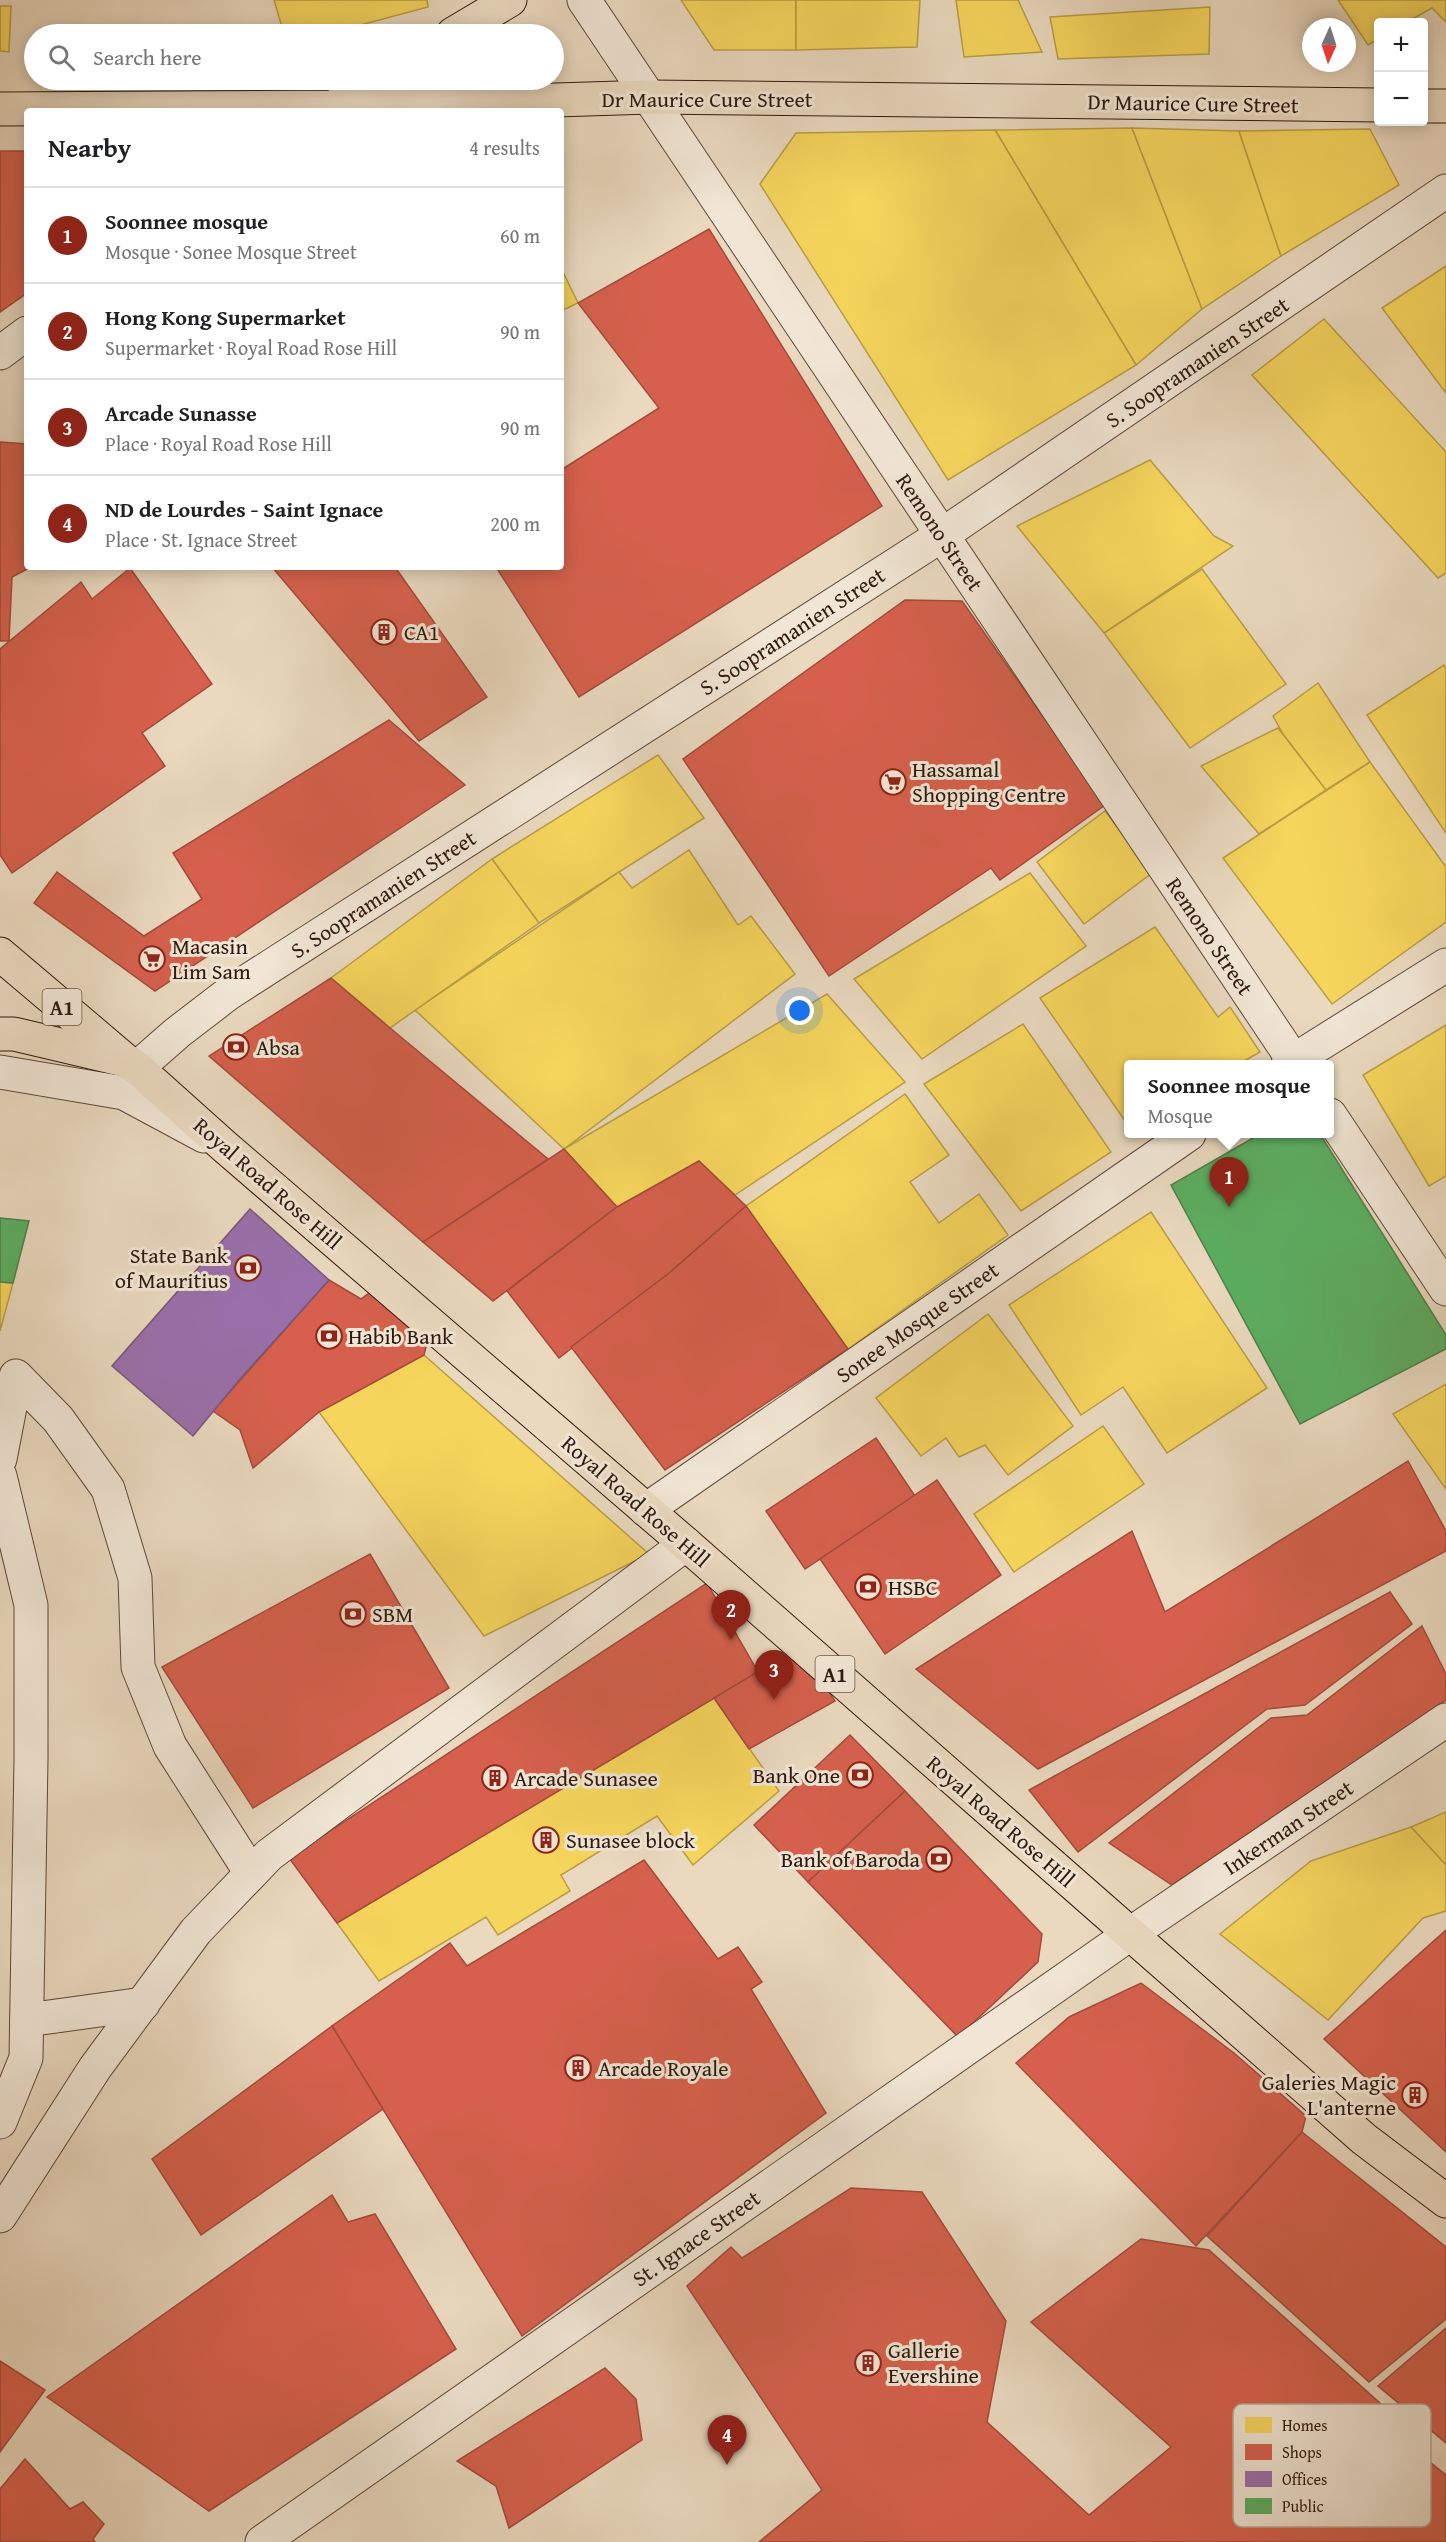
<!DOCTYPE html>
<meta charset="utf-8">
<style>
:root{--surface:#fff;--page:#f6f6f6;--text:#202124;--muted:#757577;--line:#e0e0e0;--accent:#8f2418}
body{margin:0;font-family:"Gentium Book Plus",serif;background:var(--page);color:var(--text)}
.controls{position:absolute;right:18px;top:18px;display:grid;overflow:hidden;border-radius:6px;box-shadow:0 3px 15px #0003}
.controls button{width:54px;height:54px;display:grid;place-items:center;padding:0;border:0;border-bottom:2px solid var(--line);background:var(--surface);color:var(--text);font:30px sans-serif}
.compass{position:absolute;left:1302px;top:18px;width:54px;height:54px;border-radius:50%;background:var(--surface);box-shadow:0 3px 15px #0003;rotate:183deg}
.you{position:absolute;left:800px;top:1011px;width:21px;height:21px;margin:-15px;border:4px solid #fff;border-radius:50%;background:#1a73e8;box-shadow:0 0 0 9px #1a73e833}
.badge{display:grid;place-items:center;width:39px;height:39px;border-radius:50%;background:var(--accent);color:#fff;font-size:20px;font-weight:700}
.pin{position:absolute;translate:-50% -50px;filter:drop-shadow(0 2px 3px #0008)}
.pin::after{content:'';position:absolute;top:32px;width:21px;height:18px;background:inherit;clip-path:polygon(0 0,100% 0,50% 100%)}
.popup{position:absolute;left:1124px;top:1060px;width:210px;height:78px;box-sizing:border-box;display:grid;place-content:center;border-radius:6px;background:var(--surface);filter:drop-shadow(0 2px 4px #0005);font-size:20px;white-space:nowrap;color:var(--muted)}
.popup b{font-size:22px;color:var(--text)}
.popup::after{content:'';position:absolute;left:50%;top:100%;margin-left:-12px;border:12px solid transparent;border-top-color:var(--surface)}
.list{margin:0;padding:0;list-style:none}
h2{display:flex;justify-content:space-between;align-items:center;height:78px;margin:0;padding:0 24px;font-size:26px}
h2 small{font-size:20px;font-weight:400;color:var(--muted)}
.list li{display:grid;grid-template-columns:39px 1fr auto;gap:18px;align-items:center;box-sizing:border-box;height:96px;padding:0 24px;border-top:2px solid var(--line)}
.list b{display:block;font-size:22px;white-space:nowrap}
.list p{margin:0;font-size:20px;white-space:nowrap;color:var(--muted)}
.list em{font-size:20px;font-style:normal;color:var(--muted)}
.icon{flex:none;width:33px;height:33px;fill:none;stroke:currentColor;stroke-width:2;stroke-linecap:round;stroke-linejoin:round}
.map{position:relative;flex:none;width:1446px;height:2542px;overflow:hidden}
.search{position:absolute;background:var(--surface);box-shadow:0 3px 15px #0003;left:24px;top:24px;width:540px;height:66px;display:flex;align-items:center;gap:15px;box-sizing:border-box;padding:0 21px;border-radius:33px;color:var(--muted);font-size:22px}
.panel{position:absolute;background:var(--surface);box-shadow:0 3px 15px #0003;left:24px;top:108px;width:540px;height:462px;border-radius:6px}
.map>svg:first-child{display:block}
.homes{fill:#f6d55c;stroke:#ba9d45;stroke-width:1.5}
.shops{fill:#d6604d;stroke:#a44b3a;stroke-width:1.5}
.offices{fill:#9970ab;stroke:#79567c;stroke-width:1.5}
.public{fill:#5aae61;stroke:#4d8148;stroke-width:1.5}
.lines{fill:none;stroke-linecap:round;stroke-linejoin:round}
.minor-casing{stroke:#5d493a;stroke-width:35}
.major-casing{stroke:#2e190e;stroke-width:35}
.minor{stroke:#f1e6d5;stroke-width:33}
.major{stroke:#ead9bf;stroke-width:33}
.labels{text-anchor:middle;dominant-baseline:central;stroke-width:6;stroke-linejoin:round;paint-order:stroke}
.shield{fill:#f1e6d5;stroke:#68564a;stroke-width:1.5}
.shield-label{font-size:21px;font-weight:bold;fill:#2e190e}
.street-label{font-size:22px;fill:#2e190e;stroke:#f1e6d5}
.poi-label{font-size:22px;fill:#2e190e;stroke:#f1e6d5;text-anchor:start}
.key{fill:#f1e6d5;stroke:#b6a899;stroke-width:1.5}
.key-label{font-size:16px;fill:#2e190e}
</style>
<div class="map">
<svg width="1446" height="2542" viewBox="0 0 1446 2542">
<rect width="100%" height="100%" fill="#ead9bf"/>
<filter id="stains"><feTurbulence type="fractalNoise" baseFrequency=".00333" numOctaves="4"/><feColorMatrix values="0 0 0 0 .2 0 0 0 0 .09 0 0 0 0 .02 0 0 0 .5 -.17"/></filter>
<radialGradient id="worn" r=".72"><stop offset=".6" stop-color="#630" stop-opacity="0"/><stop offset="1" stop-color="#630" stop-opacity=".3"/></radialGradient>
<g class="homes">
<path d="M 274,0 L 427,0 L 428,7 L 327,34 L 284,34 Z"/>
<path d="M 681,0 L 796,0 L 796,50 L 714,50 Z"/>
<path d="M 796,0 L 920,0 L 917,47 L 796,50 Z"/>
<path d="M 956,0 L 1018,0 L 1042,52 L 964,57 Z"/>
<path d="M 1338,0 L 1446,0 L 1446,22 L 1432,8 L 1407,22 L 1378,22 L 1378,39 L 1368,45 Z"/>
<path d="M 0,6 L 11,6 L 9,52 L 0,51 Z"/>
<path d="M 1210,7 L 1209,54 L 1058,59 L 1050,17 Z"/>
<path d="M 1132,128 L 1202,309 L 1136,365 L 995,130 Z"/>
<path d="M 1132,128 L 1239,131 L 1281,256 L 1202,309 Z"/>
<path d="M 1370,129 L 1399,185 L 1281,256 L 1239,131 Z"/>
<path d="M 995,130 L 1136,365 L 948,480 L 760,184 L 796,133 Z"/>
<path d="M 1446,266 L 1446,393 L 1382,308 Z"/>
<path d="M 561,268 L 578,303 L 561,311 Z"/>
<path d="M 1324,319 L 1446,452 L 1446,573 L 1438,578 L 1252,375 Z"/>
<path d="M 1150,460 L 1214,536 L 1233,546 L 1104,633 L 1017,526 Z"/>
<path d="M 1202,569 L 1286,684 L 1190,748 L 1104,633 Z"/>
<path d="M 1444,665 L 1446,669 L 1446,833 L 1367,715 Z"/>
<path d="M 1318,683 L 1370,762 L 1326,790 L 1283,734 L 1273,716 Z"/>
<path d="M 1278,728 L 1326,790 L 1259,834 L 1201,766 Z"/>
<path d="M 658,755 L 704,818 L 539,923 L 492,859 Z"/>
<path d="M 1370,762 L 1446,867 L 1446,922 L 1332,1004 L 1223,858 Z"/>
<path d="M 1105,811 L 1152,873 L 1084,924 L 1037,862 Z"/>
<path d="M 689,850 L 738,925 L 751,916 L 795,974 L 564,1149 L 415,1010 L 619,872 L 632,888 Z"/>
<path d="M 492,859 L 539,923 L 390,1028 L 331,978 Z"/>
<path d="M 1030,873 L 1086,946 L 922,1059 L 854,979 Z"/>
<path d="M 1155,927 L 1218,1017 L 1230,1007 L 1260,1052 L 1239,1064 L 1128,1064 L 1128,1125 L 1040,998 Z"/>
<path d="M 827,994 L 905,1082 L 735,1195 L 699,1161 L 617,1207 L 564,1149 Z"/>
<path d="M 1023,1024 L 1111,1152 L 1021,1211 L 924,1084 Z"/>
<path d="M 1446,1025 L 1446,1176 L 1429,1186 L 1363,1075 Z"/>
<path d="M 905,1094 L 949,1155 L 910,1182 L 939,1223 L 979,1194 L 1008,1235 L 848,1349 L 746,1206 Z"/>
<path d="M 1151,1212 L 1267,1388 L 1167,1453 L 1123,1387 L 1081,1415 L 1009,1305 Z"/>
<path d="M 0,1282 L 13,1283 L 0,1331 Z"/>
<path d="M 988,1314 L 1073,1426 L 1008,1475 L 985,1445 L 959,1457 L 946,1438 L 921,1456 L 876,1398 Z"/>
<path d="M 424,1355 L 649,1554 L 484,1636 L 319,1412 Z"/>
<path d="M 1446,1384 L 1446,1489 L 1393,1414 Z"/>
<path d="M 1103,1426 L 1144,1484 L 1014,1572 L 974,1514 Z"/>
<path d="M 714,1698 L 779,1791 L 693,1865 L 657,1816 L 561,1875 L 570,1891 L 498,1935 L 486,1917 L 379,1981 L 337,1923 Z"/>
<path d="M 1446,1812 L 1446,1865 L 1411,1827 Z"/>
<path d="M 1411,1827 L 1446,1865 L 1446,1911 L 1423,1918 L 1328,2020 L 1220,1934 L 1311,1861 Z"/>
</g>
<g class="shops">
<path d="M 0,151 L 27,151 L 27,293 L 0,312 Z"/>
<path d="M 709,229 L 882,506 L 579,697 L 496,567 L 561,567 L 561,470 L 659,408 L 578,303 Z"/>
<path d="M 0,442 L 27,444 L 27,567 L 31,567 L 12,577 L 9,641 L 0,641 Z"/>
<path d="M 272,567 L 395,567 L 487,697 L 419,741 Z"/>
<path d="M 130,568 L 212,684 L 142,733 L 165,766 L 12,873 L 0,855 L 0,649 L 81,582 L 92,599 Z"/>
<path d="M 905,600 L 962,601 L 1105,805 L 1000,880 L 991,868 L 829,976 L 683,759 Z"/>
<path d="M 389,720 L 465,785 L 155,991 L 34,903 L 57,872 L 144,936 L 202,899 L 173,853 Z"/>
<path d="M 331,978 L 390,1028 L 548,1159 L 423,1242 L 209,1056 Z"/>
<path d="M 564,1149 L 617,1207 L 493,1301 L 423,1242 Z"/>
<path d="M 699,1161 L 746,1206 L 668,1274 L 559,1358 L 507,1291 L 617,1207 Z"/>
<path d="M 746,1206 L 848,1349 L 665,1470 L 571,1347 L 668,1274 Z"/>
<path d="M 329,1280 L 361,1299 L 373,1290 L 427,1343 L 424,1355 L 319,1412 L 253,1468 L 240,1430 L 213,1411 Z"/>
<path d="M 876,1438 L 915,1496 L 805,1569 L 766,1511 Z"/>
<path d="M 1408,1461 L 1446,1531 L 1446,1551 L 1038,1769 L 916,1669 L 1132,1531 L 1165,1612 Z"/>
<path d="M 937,1480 L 1001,1575 L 885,1654 L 820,1559 Z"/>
<path d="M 370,1554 L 449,1688 L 253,1808 L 162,1667 Z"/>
<path d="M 707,1583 L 758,1672 L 337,1923 L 289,1858 Z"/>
<path d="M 1390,1592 L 1412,1624 L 1305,1705 L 1267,1709 L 1078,1852 L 1029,1790 Z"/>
<path d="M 1422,1626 L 1446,1674 L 1446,1700 L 1172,1885 L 1109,1843 L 1271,1718 L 1307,1715 Z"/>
<path d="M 798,1648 L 835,1701 L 749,1749 L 714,1698 Z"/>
<path d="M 850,1735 L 905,1791 L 808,1882 L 754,1825 Z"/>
<path d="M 905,1791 L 1042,1934 L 1038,1962 L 958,2037 L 808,1882 Z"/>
<path d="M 644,1860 L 718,1959 L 738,1947 L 762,1982 L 751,1989 L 826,2113 L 522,2336 L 332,2026 L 450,1943 L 467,1966 Z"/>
<path d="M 1446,1930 L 1446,2152 L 1324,2039 Z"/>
<path d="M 1141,1983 L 1234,2053 L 1306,2116 L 1302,2132 L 1196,2246 L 1016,2063 L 1069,2017 Z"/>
<path d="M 332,2026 L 383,2109 L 201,2235 L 152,2159 Z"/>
<path d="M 1302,2132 L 1446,2247 L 1446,2319 L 1369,2382 L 1207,2236 Z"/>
<path d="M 851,2188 L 922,2192 L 1006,2321 L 987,2422 L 1089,2515 L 1171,2447 L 1031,2322 L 1141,2239 L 1209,2250 L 1381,2404 L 1395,2434 L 1446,2475 L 1446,2542 L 759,2542 L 822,2490 L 687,2286 L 731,2247 L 742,2258 Z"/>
<path d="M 332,2195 L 348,2222 L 375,2214 L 456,2349 L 209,2511 L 47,2397 Z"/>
<path d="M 1446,2328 L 1446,2443 L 1378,2386 Z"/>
<path d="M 0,2361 L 45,2390 L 0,2452 Z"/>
<path d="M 605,2368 L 636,2399 L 642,2440 L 509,2528 L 496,2486 L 457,2461 Z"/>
<path d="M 25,2459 L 70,2509 L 83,2502 L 104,2524 L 93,2539 L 95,2542 L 0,2542 L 0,2489 Z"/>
</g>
<path class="offices" d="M 250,1209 L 329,1280 L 240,1379 L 193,1436 L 112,1366 Z"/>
<g class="public">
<path d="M 1260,1134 L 1320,1134 L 1446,1335 L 1446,1349 L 1300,1424 L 1171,1185 Z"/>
<path d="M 0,1218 L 29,1221 L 13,1283 L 0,1282 Z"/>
</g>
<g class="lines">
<g class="minor-casing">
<g id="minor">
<path d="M 584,0 L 1296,1064"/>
<path d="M 0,353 L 27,333"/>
<path d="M 1288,1064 L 1446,965"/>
<path d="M 137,1068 L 177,1033 L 229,993 L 942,535 L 1446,191"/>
<path d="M 0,1072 L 124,1093 L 204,1136"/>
<path d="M 1330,1115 L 1446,1289"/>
<path d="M 0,1459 L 16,1376 L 58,1419 L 108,1489 L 135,1578 L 138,1667 L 170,1746 L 251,1873"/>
<path d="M 0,1476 L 31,1605 L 31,1759 L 26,2058 L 0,2122"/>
<path d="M 646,1510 L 1189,1134"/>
<path d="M 27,2020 L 143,2004"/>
<path d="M 0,2216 L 95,2068 L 196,1931 L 269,1855 L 686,1544"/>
<path d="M 262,2542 L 1130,1934 L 1446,1720"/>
</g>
</g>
<g class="major-casing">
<g id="major">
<path d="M 453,34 L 510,0"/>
<path d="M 335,106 L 379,80"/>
<path d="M 1424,106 L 1446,106"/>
<path d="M 0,109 L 333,107 L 651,97 L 1378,105"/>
<path d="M 0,954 L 125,1060 L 137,1068 L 224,1146 L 686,1544 L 1364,2139 L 1446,2201"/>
<path d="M 0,1034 L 14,1034 L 120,1059"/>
</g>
</g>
<use href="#minor" class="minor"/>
<use href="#major" class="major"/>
</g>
<defs>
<g id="building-ring" transform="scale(1.35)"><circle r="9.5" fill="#f1e6d5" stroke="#8f2418" stroke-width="1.5"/><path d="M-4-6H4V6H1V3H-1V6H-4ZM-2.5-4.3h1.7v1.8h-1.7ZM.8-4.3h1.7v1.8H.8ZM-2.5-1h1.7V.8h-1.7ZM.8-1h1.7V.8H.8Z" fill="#8f2418"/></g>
<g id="supermarket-ring" transform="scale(1.35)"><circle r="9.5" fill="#f1e6d5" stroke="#8f2418" stroke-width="1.5"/><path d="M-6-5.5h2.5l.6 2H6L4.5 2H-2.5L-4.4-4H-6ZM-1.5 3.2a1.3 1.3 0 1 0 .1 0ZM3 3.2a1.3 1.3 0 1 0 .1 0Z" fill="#8f2418"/></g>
<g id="bank-ring" transform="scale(1.35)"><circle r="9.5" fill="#f1e6d5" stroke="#8f2418" stroke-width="1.5"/><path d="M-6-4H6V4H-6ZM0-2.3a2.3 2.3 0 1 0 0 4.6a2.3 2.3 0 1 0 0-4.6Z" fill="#8f2418"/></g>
</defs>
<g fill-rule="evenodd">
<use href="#building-ring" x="384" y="632"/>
<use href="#supermarket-ring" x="893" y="782"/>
<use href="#supermarket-ring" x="152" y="959"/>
<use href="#bank-ring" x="236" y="1047"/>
<use href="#bank-ring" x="248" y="1268"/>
<use href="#bank-ring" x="329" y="1336"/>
<use href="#bank-ring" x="868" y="1587"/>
<use href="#bank-ring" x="353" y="1614"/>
<use href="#bank-ring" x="860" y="1775"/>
<use href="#building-ring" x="495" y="1778"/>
<use href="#building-ring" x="546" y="1840"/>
<use href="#bank-ring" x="939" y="1859"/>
<use href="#building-ring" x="578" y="2068"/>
<use href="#building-ring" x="1415" y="2095"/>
<use href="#building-ring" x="868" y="2363"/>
</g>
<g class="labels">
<g class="shield">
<rect x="42.5" y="989" width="39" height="36" rx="4.5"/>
<rect x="815.5" y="1656" width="39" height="36" rx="4.5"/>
</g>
<g class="shield-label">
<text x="62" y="1007">A1</text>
<text x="835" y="1674">A1</text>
</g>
<g class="street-label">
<text x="707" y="99">Dr Maurice Cure Street</text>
<text transform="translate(1193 103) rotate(1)">Dr Maurice Cure Street</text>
<text transform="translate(1197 362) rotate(-34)">S. Soopramanien Street</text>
<text transform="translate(940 532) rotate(56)">Remono Street</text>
<text transform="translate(792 631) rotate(-33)">S. Soopramanien Street</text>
<text transform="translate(383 894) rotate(-33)">S. Soopramanien Street</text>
<text transform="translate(1210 936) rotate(56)">Remono Street</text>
<text transform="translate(268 1183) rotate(41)">Royal Road Rose Hill</text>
<text transform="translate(917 1322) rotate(-35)">Sonee Mosque Street</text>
<text transform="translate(636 1501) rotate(41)">Royal Road Rose Hill</text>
<text transform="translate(1001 1821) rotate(41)">Royal Road Rose Hill</text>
<text transform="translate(1288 1827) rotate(-34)">Inkerman Street</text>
<text transform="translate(696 2238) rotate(-35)">St. Ignace Street</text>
</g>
<g class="poi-label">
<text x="404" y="632">CA1</text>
<text x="912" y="769">Hassamal<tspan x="912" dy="25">Shopping Centre</tspan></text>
<text x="172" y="946">Macasin<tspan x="172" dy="25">Lim Sam</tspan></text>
<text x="256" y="1047">Absa</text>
<text x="228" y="1255" text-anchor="end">State Bank<tspan x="228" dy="25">of Mauritius</tspan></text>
<text x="348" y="1336">Habib Bank</text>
<text x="888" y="1587">HSBC</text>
<text x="372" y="1614">SBM</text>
<text x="840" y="1775" text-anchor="end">Bank One</text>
<text x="514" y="1778">Arcade Sunasee</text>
<text x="566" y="1840">Sunasee block</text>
<text x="920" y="1859" text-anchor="end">Bank of Baroda</text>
<text x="598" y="2068">Arcade Royale</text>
<text x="1396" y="2082" text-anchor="end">Galeries Magic<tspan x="1396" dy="25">L'anterne</tspan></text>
<text x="888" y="2350">Gallerie<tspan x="888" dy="25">Evershine</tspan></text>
</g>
</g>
<rect x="1233" y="2404" width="198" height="123" rx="9" class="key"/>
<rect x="1245" y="2417" width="27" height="16" fill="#f6d55c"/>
<rect x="1245" y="2444" width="27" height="16" fill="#d6604d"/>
<rect x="1245" y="2471" width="27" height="16" fill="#9970ab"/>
<rect x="1245" y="2498" width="27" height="16" fill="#5aae61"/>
<g class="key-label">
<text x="1282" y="2431">Homes</text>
<text x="1282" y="2458">Shops</text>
<text x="1282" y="2485">Offices</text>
<text x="1282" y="2512">Public</text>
</g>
<rect width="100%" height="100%" filter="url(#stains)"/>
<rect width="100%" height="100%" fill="url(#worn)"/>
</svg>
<div class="controls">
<button>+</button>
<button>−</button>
</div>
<svg class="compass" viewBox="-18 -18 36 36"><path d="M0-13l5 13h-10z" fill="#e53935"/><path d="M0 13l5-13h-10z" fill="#757577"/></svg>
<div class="you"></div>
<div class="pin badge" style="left:1229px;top:1207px">1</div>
<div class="popup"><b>Soonnee mosque</b>Mosque</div>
<div class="pin badge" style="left:731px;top:1640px">2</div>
<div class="pin badge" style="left:774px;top:1700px">3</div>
<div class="pin badge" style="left:727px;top:2465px">4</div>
<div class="search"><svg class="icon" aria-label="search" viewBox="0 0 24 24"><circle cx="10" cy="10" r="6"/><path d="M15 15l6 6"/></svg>Search here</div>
<section class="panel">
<h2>Nearby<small>4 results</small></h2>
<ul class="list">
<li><span class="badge">1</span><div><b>Soonnee mosque</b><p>Mosque · Sonee Mosque Street</p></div><em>60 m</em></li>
<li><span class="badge">2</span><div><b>Hong Kong Supermarket</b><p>Supermarket · Royal Road Rose Hill</p></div><em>90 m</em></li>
<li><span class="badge">3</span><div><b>Arcade Sunasse</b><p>Place · Royal Road Rose Hill</p></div><em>90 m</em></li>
<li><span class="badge">4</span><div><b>ND de Lourdes - Saint Ignace</b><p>Place · St. Ignace Street</p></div><em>200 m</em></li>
</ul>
</section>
</div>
